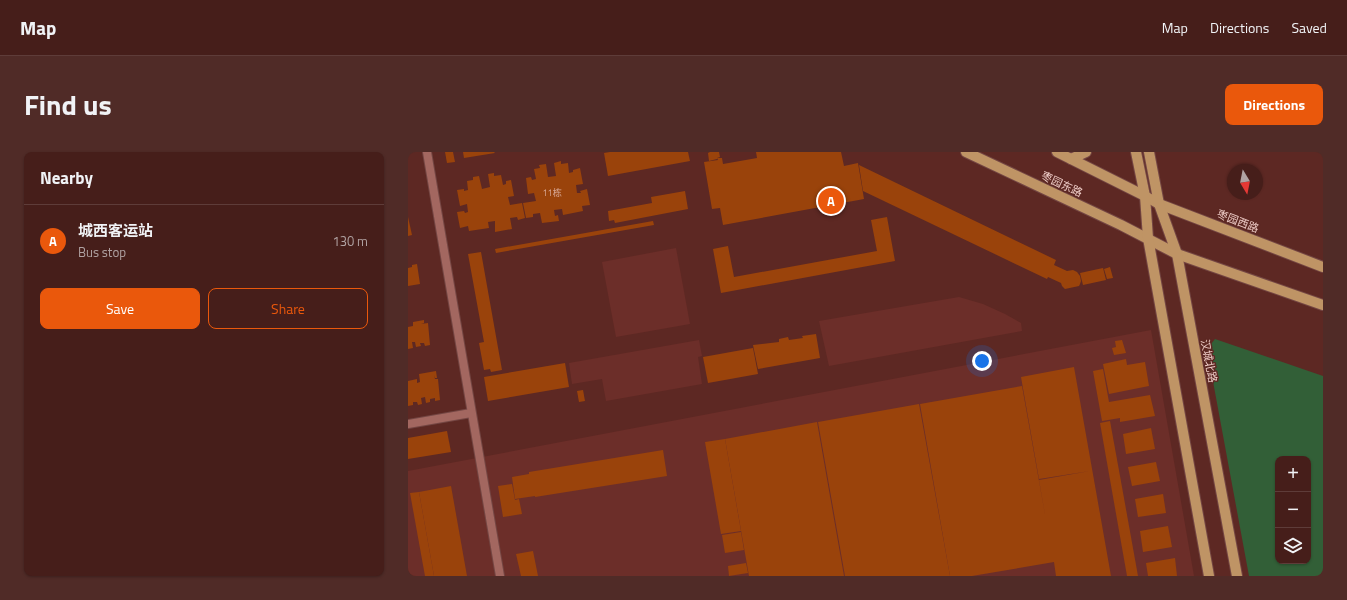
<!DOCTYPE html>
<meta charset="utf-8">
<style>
:root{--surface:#461e1a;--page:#502b27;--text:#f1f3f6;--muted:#b0a2a2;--line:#5e3c39;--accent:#ea580c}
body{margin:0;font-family:"Titillium Web","Noto Sans SC",sans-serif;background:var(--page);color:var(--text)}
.controls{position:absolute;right:12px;bottom:12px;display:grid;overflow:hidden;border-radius:8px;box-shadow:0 1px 3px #0004}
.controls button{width:36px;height:36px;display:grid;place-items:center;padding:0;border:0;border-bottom:1px solid var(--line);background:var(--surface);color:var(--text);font:20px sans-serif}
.compass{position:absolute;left:819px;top:12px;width:36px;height:36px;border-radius:50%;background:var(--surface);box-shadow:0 1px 3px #0004;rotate:170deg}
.you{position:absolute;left:574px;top:209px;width:14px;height:14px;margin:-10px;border:3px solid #fff;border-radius:50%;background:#1a73e8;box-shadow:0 0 0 6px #1a73e833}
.badge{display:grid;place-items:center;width:26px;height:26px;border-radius:50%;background:var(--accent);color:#fff;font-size:13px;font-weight:700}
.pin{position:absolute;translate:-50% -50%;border:2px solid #fff;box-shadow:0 1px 4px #0006}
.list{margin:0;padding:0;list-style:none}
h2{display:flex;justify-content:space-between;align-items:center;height:52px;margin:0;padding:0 16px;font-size:17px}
h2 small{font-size:13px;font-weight:400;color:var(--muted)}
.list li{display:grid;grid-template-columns:26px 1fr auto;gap:12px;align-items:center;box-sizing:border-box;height:72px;padding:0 16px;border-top:1px solid var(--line)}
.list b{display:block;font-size:15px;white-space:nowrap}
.list p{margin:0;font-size:13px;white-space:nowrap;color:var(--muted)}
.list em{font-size:13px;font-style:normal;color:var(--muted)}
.actions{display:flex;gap:8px;padding:12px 16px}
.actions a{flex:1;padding:9px 0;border:1px solid var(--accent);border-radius:8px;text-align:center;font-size:14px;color:var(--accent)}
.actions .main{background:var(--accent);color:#fff}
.icon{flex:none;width:22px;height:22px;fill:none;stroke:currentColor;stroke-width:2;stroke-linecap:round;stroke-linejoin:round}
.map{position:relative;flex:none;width:915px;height:424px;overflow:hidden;border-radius:8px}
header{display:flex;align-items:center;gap:24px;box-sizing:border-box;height:56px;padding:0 20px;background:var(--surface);border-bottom:1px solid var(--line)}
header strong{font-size:19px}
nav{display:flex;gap:22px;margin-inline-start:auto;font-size:14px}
.intro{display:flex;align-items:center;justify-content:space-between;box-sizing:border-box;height:96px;padding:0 24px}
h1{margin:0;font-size:28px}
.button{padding:10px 18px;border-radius:8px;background:var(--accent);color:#fff;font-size:14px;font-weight:700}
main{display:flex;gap:24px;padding:0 24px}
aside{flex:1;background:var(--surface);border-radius:8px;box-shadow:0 1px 3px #0004}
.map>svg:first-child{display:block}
.built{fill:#6c2e29}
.green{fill:#325f37;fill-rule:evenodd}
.building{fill:#9a430b}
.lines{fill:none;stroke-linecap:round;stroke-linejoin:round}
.street-casing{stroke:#744643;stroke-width:10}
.primary-casing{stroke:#744643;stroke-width:12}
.street{stroke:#a36760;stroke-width:8}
.primary{stroke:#bf9465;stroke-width:10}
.labels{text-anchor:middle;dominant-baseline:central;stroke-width:3;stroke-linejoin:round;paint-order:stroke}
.number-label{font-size:9px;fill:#d9aa98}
.street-label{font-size:11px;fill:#eeccc7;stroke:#5d2823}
</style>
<header>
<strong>Map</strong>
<nav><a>Map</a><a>Directions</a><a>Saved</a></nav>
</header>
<div class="intro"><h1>Find us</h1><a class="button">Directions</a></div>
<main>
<aside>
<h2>Nearby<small></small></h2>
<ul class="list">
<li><span class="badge">A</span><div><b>城西客运站</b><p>Bus stop</p></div><em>130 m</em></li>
</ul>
<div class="actions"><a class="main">Save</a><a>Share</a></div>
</aside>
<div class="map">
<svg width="915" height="424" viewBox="0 0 915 424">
<rect width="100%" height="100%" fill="#5d2823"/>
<g class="built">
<path d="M 268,96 L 282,172 L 208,185 L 194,110 Z"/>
<path d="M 551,145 L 575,152 L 597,162 L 613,171 L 614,179 L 421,214 L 411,169 Z"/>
<path d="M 743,178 L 786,424 L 0,424 L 0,319 Z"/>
<path d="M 291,188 L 294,204 L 290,205 L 294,232 L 198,249 L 194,227 L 164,232 L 161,211 Z"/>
</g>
<path class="green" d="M 807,187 L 915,224 L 915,424 L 841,424 L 799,197 ZM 870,307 L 900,307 L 900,409 L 870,409 Z"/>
<g class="building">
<path d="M 37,0 L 45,0 L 47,10 L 39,11 Z"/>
<path d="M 55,0 L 86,0 L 87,1 L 56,6 Z"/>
<path d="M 202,0 L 280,0 L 282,9 L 200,24 L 196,1 Z"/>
<path d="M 302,0 L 311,0 L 312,5 L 309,6 L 309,7 L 301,9 L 300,1 Z"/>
<path d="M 348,0 L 433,0 L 436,14 L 450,11 L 456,47 L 315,73 L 312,56 L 304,57 L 296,10 L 310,8 L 309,6 L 314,6 L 315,12 L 349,6 Z"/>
<path d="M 153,9 L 153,12 L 160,11 L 161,21 L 165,20 L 165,18 L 172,16 L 175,32 L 168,33 L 169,41 L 173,41 L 172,39 L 179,37 L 182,53 L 174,54 L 175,59 L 155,63 L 154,57 L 146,58 L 147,64 L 150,63 L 151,69 L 134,71 L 132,61 L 125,62 L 125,65 L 118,66 L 115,51 L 128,49 L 126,41 L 120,42 L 118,26 L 123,25 L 124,28 L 128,27 L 126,17 L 132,16 L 131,13 L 138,12 L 140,25 L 148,24 L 146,11 Z"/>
<path d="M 451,13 L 648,108 L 646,113 L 659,119 L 665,118 L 669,120 L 672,124 L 673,129 L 672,132 L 671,134 L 657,137 L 654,134 L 653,131 L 640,125 L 639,127 L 455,39 Z"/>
<path d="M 86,21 L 86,24 L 93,23 L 95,33 L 98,32 L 98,29 L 103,28 L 106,44 L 100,45 L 102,53 L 114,51 L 117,66 L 110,68 L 109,65 L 102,66 L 104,77 L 87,80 L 87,69 L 80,70 L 81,76 L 61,79 L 60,74 L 52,76 L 49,60 L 56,59 L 57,61 L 60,60 L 59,52 L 52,54 L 49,38 L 56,37 L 56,39 L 60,38 L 59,29 L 65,28 L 65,25 L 71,24 L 74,37 L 82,35 L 80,22 Z"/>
<path d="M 277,39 L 280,57 L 207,71 L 206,68 L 201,69 L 200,59 L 244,51 L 243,45 Z"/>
<path d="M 0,65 L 4,83 L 0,84 Z"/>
<path d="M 479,65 L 487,109 L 313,141 L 305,97 L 320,94 L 326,125 L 469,99 L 463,68 Z"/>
<path d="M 245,69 L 246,73 L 88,101 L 87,97 Z"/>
<path d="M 73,100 L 94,218 L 83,220 L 82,217 L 76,218 L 71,191 L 76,190 L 60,102 Z"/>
<path d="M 9,112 L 12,132 L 0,134 L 0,116 L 4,115 L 4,113 Z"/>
<path d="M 702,115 L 705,126 L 699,127 L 696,117 Z"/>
<path d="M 695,116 L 698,128 L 675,133 L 672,121 Z"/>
<path d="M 16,168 L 16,171 L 13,172 L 20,171 L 22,193 L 17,194 L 16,191 L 12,191 L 13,194 L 8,195 L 7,190 L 4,190 L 5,196 L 0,197 L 0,175 L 5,174 L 5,170 Z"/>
<path d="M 408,182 L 412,206 L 350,217 L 345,193 L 371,190 L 371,187 L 380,185 L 381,188 L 395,186 L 394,184 Z"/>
<path d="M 714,188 L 718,201 L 706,203 L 704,196 L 708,195 L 707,189 Z"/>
<path d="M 345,196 L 350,222 L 300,231 L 295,205 Z"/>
<path d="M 718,207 L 719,213 L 737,210 L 741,234 L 701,242 L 695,212 Z"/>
<path d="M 157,211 L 161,235 L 80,249 L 76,225 Z"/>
<path d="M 666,215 L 703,424 L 648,424 L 646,410 L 564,424 L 542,424 L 528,344 L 622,328 L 528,344 L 512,252 L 614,234 L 638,368 L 631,328 L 682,319 L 631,327 L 613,225 Z"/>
<path d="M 695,217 L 701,250 L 742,243 L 747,264 L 712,270 L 712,266 L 694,269 L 685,219 Z"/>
<path d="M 28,219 L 29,226 L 27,226 L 26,223 L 27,227 L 30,227 L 32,248 L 27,249 L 27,246 L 22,247 L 22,250 L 18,251 L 17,245 L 13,246 L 14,252 L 10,253 L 9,250 L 5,250 L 5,253 L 0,254 L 0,229 L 9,227 L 9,231 L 12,230 L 11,222 Z"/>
<path d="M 175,238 L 177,249 L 171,250 L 169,239 Z"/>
<path d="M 511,252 L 542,424 L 437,424 L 410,270 Z"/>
<path d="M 702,269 L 714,335 L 730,424 L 719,424 L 692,271 Z"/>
<path d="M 409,270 L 436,424 L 341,424 L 317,287 Z"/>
<path d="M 743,276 L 747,297 L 718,302 L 715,282 Z"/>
<path d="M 39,279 L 43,300 L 0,307 L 0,286 Z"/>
<path d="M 317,287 L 333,379 L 313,382 L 297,290 Z"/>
<path d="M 255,298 L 259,324 L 127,345 L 127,344 L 107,347 L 104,325 L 121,322 L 121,320 Z"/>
<path d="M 748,310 L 752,329 L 724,334 L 720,315 Z"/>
<path d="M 104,332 L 107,348 L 111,347 L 114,362 L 95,365 L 90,334 Z"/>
<path d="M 43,334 L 59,424 L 26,424 L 11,340 Z"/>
<path d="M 11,340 L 26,424 L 17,424 L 2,341 Z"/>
<path d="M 755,342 L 758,361 L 730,365 L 727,347 Z"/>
<path d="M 760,374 L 764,395 L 735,400 L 732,379 Z"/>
<path d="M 333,380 L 336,398 L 317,401 L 314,383 Z"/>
<path d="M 125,399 L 130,424 L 113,424 L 108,402 Z"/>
<path d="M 767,406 L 769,424 L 740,424 L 738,411 Z"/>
<path d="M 338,411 L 340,421 L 321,424 L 320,414 Z"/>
</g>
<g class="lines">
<g class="street-casing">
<g id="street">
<path d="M 19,0 L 92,424"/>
<path d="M 0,272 L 63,261"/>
</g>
</g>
<g class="primary-casing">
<g id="primary">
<path d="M 558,0 L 713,73 L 769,102 L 915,153"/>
<path d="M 649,0 L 737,44 L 751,52 L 915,115"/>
<path d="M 728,0 L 737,44 L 740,86 L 801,424"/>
<path d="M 741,0 L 751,52 L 769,102 L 829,424"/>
<path d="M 663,7 L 678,0"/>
</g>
</g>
<use href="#street" class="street"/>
<use href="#primary" class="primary"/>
</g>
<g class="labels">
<g class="number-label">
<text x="144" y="40">11栋</text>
</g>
<g class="street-label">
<text transform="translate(654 32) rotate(25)">枣园东路</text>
<text transform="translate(830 69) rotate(21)">枣园西路</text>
<text transform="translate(801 209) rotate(79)">汉城北路</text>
</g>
</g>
</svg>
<div class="controls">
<button>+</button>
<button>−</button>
<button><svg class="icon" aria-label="layers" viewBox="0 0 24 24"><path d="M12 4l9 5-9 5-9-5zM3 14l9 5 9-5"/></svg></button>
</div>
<svg class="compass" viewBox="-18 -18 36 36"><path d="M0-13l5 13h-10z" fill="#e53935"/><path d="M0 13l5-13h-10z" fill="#b0a2a2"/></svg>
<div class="you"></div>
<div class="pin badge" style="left:423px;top:49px">A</div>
</div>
</main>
